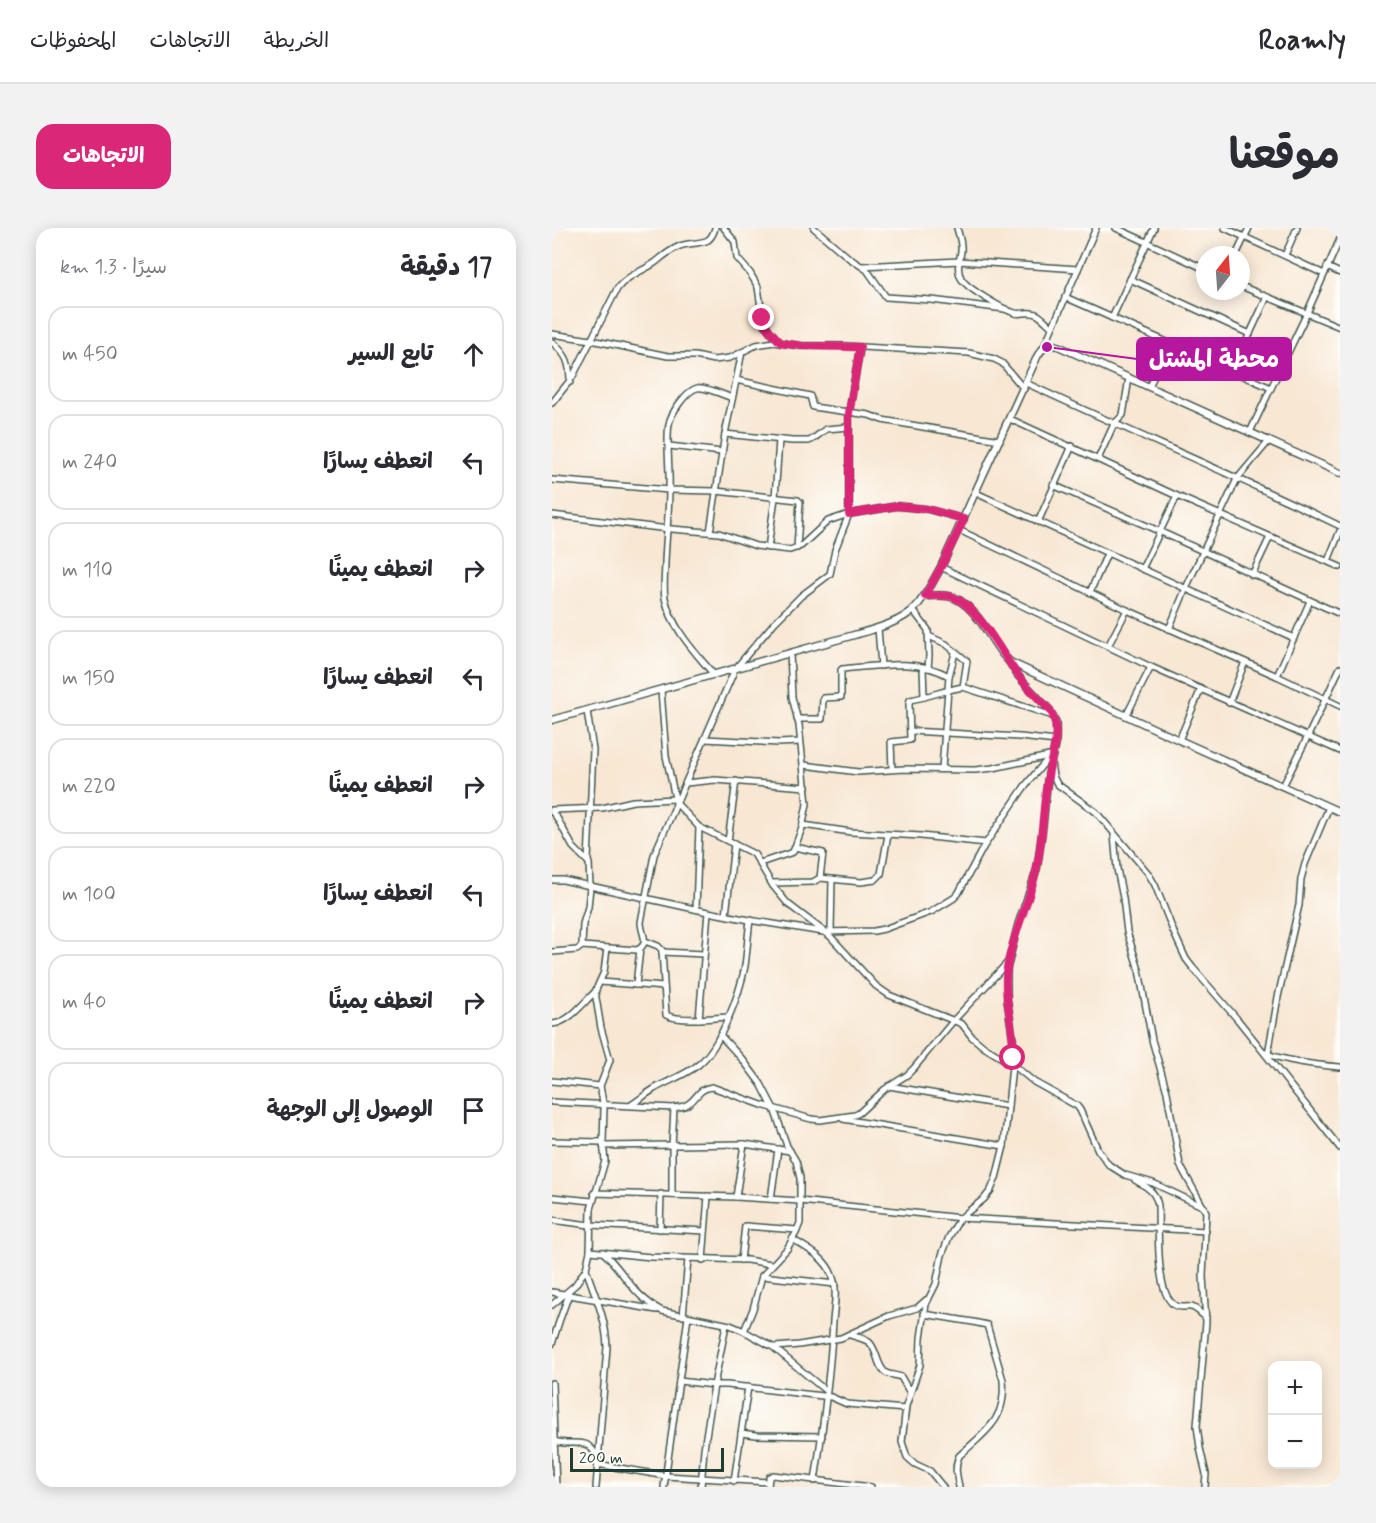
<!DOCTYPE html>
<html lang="ar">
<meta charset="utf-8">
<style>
:root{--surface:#fff;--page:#f2f2f3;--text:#2b2b33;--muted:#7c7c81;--line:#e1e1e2;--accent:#db2777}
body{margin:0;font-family:Mynerve,"Playpen Sans Arabic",sans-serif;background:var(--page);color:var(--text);direction:rtl}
.controls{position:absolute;right:18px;bottom:18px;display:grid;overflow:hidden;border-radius:12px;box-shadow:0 3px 15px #0003}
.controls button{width:54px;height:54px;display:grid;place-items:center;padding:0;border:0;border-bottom:2px solid var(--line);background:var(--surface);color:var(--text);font:30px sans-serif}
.compass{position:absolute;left:644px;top:18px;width:54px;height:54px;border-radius:50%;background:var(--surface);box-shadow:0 3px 15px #0003;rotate:17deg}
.scale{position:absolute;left:18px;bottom:15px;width:154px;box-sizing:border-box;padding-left:6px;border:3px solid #1f3d34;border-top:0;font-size:16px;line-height:21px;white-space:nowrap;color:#1f3d34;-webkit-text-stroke:4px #fdfcf7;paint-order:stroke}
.stop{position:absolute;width:18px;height:18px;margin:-14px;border:4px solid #db2777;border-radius:50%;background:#fff}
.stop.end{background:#db2777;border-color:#fff;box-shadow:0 2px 6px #0008}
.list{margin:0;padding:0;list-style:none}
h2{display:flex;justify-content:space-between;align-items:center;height:78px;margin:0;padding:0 24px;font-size:26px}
h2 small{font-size:20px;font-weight:400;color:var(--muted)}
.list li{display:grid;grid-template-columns:39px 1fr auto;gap:18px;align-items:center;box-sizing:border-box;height:96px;margin:0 12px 12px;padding:0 12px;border:2px solid var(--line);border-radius:18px}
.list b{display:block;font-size:22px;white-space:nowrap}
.list em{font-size:20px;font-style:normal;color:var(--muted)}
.icon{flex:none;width:33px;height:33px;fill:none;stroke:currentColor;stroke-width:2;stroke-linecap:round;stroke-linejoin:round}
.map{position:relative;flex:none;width:788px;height:1259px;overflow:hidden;direction:ltr;border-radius:18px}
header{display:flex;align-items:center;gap:36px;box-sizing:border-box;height:84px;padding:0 30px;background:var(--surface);border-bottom:2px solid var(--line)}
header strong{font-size:28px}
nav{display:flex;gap:33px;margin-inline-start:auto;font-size:21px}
.intro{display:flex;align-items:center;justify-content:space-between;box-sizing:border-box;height:144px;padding:0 36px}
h1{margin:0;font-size:42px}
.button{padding:15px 27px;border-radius:18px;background:var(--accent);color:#fff;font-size:21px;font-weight:700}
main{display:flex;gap:36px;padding:0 36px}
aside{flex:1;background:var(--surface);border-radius:18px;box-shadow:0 3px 15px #0003}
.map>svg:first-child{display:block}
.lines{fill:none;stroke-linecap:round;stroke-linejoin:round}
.minor-casing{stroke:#40564c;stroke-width:8}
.tertiary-casing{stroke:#40564c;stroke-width:9}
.minor{stroke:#fff;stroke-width:5}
.tertiary{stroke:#fff;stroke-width:6}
.route{stroke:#db2777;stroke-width:8}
.leader{fill:none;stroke:#b5179e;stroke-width:2}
.callout-dot{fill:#b5179e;stroke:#fdfcf7;stroke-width:2}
.callout{fill:#b5179e;stroke:#b5179e;stroke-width:2}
.callout-label{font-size:24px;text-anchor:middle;font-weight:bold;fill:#fff}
</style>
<header>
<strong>Roamly</strong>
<nav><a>الخريطة</a><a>الاتجاهات</a><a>المحفوظات</a></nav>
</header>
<div class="intro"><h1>موقعنا</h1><a class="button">الاتجاهات</a></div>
<main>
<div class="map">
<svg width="788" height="1259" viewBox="0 0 788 1259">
<rect width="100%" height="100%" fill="#fdfcf7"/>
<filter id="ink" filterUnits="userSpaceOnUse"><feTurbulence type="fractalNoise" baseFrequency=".0167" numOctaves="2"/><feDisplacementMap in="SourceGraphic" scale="12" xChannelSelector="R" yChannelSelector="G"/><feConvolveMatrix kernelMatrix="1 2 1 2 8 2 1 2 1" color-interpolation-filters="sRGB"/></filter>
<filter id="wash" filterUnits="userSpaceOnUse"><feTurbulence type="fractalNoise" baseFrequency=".008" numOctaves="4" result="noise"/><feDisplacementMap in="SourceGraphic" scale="24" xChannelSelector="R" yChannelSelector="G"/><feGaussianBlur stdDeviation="1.35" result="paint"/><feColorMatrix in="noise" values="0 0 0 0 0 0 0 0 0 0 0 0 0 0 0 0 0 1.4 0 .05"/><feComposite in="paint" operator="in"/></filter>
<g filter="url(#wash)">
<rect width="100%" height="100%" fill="#f8e7d3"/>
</g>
<g filter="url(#ink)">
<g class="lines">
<g class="minor-casing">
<g id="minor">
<path d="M 172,0 L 183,14 L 185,30 L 198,45 L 206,59 L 211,93 L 220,106 L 229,115"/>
<path d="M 262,0 L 297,30 L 315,42 L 334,69 L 379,72 L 453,81"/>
<path d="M 405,0 C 407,8 410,15 409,23 C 408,32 404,41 409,50 C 414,60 452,82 463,85 C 470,87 479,82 486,87 C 491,90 495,95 500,99"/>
<path d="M 564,0 L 653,41"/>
<path d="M 673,0 L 772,46"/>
<path d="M 684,27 L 697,0"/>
<path d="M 733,27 L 745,0"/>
<path d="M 310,38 L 407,33 L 526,41"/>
<path d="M 775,39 L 788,45"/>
<path d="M 578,51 L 698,106"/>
<path d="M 689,58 L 788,99"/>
<path d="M 513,69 L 719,160"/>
<path d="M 560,90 L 602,0"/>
<path d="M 0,106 L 39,112 L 116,128 L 143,128 L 162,132 L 178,130 L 204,117 L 222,114 L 250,118 L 292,118 L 417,125 L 442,131 L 450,135 L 472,161"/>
<path d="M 0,114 C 15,127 18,135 18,154"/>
<path d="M 491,121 L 544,0"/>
<path d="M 680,144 L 715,69"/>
<path d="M 184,152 L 258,168 L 261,179 L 317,187 L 330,192 L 448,212"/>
<path d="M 474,155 C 578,204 685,248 788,298"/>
<path d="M 597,159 L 616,115"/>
<path d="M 0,175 L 20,150 L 65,61 C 75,47 90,44 104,34 C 111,28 118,22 128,18 C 136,15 148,16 156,12 C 160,9 162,4 163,0"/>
<path d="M 458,191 L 625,268 L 788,339"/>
<path d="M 698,204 L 755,85 L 788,11"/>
<path d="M 173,206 L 240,213 L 257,213 L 261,211 L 274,201 L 297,199"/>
<path d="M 117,218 L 170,224"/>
<path d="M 546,231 L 562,196 L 571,187 L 577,150"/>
<path d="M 0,252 L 117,262 L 164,263 L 246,272 L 248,274 L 245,320"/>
<path d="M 501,257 L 609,304 L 788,386"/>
<path d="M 424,265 L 742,410"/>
<path d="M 0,287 L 108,300 L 167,305 L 204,318 L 238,322 L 249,318 L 276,293 L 297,286 L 345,278 L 375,281 L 412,291"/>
<path d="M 486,294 L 520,218"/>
<path d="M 407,302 L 575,382 L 725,448 L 788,478"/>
<path d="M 158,304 L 173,206 L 190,124"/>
<path d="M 216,320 L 223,270 L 227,212"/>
<path d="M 776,333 L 788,303"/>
<path d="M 389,339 L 599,439 L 788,523"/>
<path d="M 590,341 L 625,268"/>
<path d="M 700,347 L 718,309"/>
<path d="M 538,364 L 555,326"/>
<path d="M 361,382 L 376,402 L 377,428 L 376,440"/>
<path d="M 326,400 L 329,438"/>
<path d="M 617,401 L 634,360 L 685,251 L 717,213"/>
<path d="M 556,418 L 575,382"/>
<path d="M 457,434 L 465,447 L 498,482 L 504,495 L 504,512 L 499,535 L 501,548 L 505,556 L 544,584 L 596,645 L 603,657 L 622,705 L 634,731 L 641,740 L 686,792 L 788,920"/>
<path d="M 371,439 L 372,469"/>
<path d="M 162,447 C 143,424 120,401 113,370 C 111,358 113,346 113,334 C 114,309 117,285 117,260 C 118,241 114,213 117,196 C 119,185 134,163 145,160 C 152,158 172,167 180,170"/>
<path d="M 725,448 L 758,373"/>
<path d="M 411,459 L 501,488"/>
<path d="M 109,462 L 114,528 L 124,575 L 147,599 L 202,626 L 221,658 L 236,676 L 278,708 L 324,758 L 337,767 L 410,796 L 420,809 L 432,819 L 460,836 L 482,854 L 525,878 L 528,882 L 546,922 L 557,937 L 573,947 L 601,955 L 652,979"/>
<path d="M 677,475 L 693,434"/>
<path d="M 35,483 L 41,522 L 36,633"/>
<path d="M 574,488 L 599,439"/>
<path d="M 245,491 L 270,491 L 271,470 L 289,469 L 289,442 L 290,441 C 326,438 364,430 397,448"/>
<path d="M 358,503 L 468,509 L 504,513"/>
<path d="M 153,511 L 227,515 L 248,514"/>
<path d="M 627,512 L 649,461"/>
<path d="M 252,537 L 306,544 L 352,541 L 423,542 L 441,540 L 497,528"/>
<path d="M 340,541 L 339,514 L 358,512 L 357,475 L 358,472 C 376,469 393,462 411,459 L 415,433 L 394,416 L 377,408"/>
<path d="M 390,541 L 397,448 L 403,425"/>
<path d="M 134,555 L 163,552 L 254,559"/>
<path d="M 731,558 L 756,508 L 788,440"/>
<path d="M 0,582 L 50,580 L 81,573 L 123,571"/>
<path d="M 0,584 L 5,590 L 21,619 L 37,635 L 38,659 L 36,679 L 31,696 L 30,718"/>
<path d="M 251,597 L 299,604 L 369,608 L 434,615"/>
<path d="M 562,607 L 565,641 L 571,670 L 575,704 L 587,742 L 600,812 L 615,864 L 628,937 L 654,984 L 651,1048 L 654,1094 L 645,1198 L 648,1220 L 654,1246 L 653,1259"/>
<path d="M 176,613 L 184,553"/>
<path d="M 243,619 L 271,625 L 268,650"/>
<path d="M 208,635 L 241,624 L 250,600 L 255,576 L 247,497 L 240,469 L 238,425"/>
<path d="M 0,652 L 11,652 L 156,684 L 203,693 L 271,704 L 322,703 L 332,701 L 379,684 L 402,670 L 406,666 L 432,618 L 473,558 L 498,528"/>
<path d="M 220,655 L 261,654 L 268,650 L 309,654 L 323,652 L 329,646 L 336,607"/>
<path d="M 144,681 L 147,599"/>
<path d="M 174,687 L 182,616"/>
<path d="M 279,704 L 280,651"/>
<path d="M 93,713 L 106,718 L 110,722 L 114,787 C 127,794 161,790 176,789"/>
<path d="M 0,724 L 25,722 L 30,718 L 85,722 C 99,715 89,706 89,694 L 102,627 L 183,441 L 223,394 L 249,368 L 278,346 L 283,322 L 297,286 L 297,185 L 308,119"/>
<path d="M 110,724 L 152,726"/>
<path d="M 48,754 L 112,759"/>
<path d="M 84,757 L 88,721"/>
<path d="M 147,791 L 156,684"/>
<path d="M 0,796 C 17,795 31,775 43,764"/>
<path d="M 168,807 L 191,832 L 209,856 L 222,881 L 235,918 L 244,933 L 248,950 L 248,995 L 244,1005 L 235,1021 L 210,1048 L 201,1081 L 192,1103"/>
<path d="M 715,826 C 739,834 762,837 788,839"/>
<path d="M 716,826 L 726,769 L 747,677 L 749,651 L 753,636 L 777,579"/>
<path d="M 0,853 L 48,858"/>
<path d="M 337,858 L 456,878"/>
<path d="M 0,874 L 122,880 C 126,879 132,879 136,876 C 147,869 145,861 160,859 L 210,877 L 259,891 L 268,892 L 303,887 L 307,885 L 333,861 L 355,847 L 362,840 L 402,792 L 457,733"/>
<path d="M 79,877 C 87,872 94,866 102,861 C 116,853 133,847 146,837 C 168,820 188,765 193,738 C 195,723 196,707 198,692"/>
<path d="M 291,891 L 452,918"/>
<path d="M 0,913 L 51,914"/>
<path d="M 51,918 L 192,916 L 238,923"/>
<path d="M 583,952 C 595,959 603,963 606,977 C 607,998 603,1062 621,1076 C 626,1081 633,1078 639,1079 C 645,1080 649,1086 654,1090"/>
<path d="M 42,965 L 184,969 L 248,973 L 409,990 L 654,1003"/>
<path d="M 120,967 L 120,918 L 122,880"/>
<path d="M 0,969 L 40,973"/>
<path d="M 184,969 L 192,916"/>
<path d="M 219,971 L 226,921"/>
<path d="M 0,992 L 38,997 L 153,1003"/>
<path d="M 108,1001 L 109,966"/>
<path d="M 240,1011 C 256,1021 273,1029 280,1047 C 286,1061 282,1079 281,1093 C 278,1146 271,1200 263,1253"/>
<path d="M 38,1023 L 99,1029 L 195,1032 L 219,1036"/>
<path d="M 51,1024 C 74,1046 80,1067 110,1083 L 178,1097 L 192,1103 L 221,1119 L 274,1163"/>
<path d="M 151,1032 L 156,968"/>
<path d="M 189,1032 L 193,998 L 245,1002"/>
<path d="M 34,1041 C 43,1068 54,1090 55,1119 L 44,1259"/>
<path d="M 210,1048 L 283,1056"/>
<path d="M 0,1064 L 105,1082"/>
<path d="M 0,1077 L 23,1057 L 34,1041 L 38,1023 L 39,981 L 53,933 L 51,914 L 52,880 L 48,858 L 58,832 L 49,800 L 43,764 L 52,744 L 55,720"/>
<path d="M 372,1086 L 421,1094 L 435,1097 L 451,1152 C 455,1192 433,1204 407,1228 C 402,1239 405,1248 407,1259"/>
<path d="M 131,1088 L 136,1031"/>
<path d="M 298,1107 C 304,1109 311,1110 317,1114 C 326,1122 324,1138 334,1145 C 338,1147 344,1147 349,1149 L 358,1165"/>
<path d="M 0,1116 L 7,1094 L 17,1066"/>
<path d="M 223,1119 L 247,1117 L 289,1110 L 337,1088 L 365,1080 L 374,1072"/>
<path d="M 127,1153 L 162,1157 L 175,1157 L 279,1169 L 295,1176 L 353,1181"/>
<path d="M 0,1155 L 4,1259"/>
<path d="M 189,1205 L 204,1207 L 270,1208"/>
<path d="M 0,1213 C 5,1214 10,1215 15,1215 C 33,1215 35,1213 46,1229"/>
<path d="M 45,1236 L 114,1248 L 216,1254"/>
<path d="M 182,1253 L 196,1159"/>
<path d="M 112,1259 L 136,1089"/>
<path d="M 149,1259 L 152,1221 L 162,1157 L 174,1097"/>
<path d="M 216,1259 L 217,1249 L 221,1247 L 319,1259"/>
<path d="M 391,1259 L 378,1243 L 363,1236 L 355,1229 L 350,1214 L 354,1178 L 368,1137 L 369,1110 L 374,1076 L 384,1056 L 390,1027 L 397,1009 L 407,992 L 413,986 L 432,971 L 439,962 L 444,950 L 452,918 L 462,818 L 455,771 L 455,741 L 466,696 L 485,641 L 491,597 L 496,547 L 499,535"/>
</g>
</g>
<g class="tertiary-casing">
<g id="tertiary">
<path d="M 373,368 C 380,368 389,367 396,368 C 416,371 432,398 442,414 C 448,422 452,431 460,435 L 627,512 L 788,584"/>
<path d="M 0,492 L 302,407 C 323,401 348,395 363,380 C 374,368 381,353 389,339 L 486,127 C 491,119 497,115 506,118 L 788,245"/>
</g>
</g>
<use href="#minor" class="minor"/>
<use href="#tertiary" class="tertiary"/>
</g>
</g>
<g class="lines" filter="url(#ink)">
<path class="route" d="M 210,90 L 216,101 L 229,115 L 250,118 L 308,119 L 297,185 L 297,286 L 345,278 L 375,281 L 412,291 L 389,339 L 373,368 C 381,368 392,366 401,369 C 427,379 449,425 466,447 C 475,460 487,471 498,482 C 511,503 499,526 496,548 C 491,578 491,609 485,639 C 478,673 461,705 455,740 C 450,770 464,800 461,830"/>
</g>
<path class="leader" d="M495 119L585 131"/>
<circle class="callout-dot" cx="495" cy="119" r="6"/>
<rect class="callout" x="585" y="110" width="154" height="42" rx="6"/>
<g class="callout-label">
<text x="662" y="139">محطة المشتل</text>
</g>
</svg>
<div class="controls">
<button>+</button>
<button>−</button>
</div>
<svg class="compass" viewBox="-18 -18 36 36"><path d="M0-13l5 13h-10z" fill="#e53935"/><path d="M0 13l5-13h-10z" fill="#7c7c81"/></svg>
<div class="scale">200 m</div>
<div class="stop" style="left:461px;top:830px"></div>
<div class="stop end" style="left:210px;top:90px"></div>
</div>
<aside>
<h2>17 دقيقة<small>سيرًا · 1.3 km</small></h2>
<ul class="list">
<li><svg class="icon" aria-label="ahead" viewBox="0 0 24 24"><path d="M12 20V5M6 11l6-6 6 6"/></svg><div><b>تابع السير</b></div><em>450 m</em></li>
<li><svg class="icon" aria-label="left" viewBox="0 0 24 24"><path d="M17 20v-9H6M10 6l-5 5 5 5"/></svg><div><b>انعطف يسارًا</b></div><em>240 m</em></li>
<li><svg class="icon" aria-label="right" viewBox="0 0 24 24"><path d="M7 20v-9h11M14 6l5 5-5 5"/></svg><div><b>انعطف يمينًا</b></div><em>110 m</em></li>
<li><svg class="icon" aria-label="left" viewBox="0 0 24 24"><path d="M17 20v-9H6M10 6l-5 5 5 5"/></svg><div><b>انعطف يسارًا</b></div><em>150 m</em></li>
<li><svg class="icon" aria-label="right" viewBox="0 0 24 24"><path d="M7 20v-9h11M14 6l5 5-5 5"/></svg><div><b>انعطف يمينًا</b></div><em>220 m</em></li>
<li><svg class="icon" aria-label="left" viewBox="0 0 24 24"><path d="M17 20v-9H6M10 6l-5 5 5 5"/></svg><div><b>انعطف يسارًا</b></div><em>100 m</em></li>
<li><svg class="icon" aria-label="right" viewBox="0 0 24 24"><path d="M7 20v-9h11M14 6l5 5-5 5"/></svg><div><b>انعطف يمينًا</b></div><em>40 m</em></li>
<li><svg class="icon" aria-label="arrive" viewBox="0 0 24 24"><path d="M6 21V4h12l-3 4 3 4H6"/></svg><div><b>الوصول إلى الوجهة</b></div></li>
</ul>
</aside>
</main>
